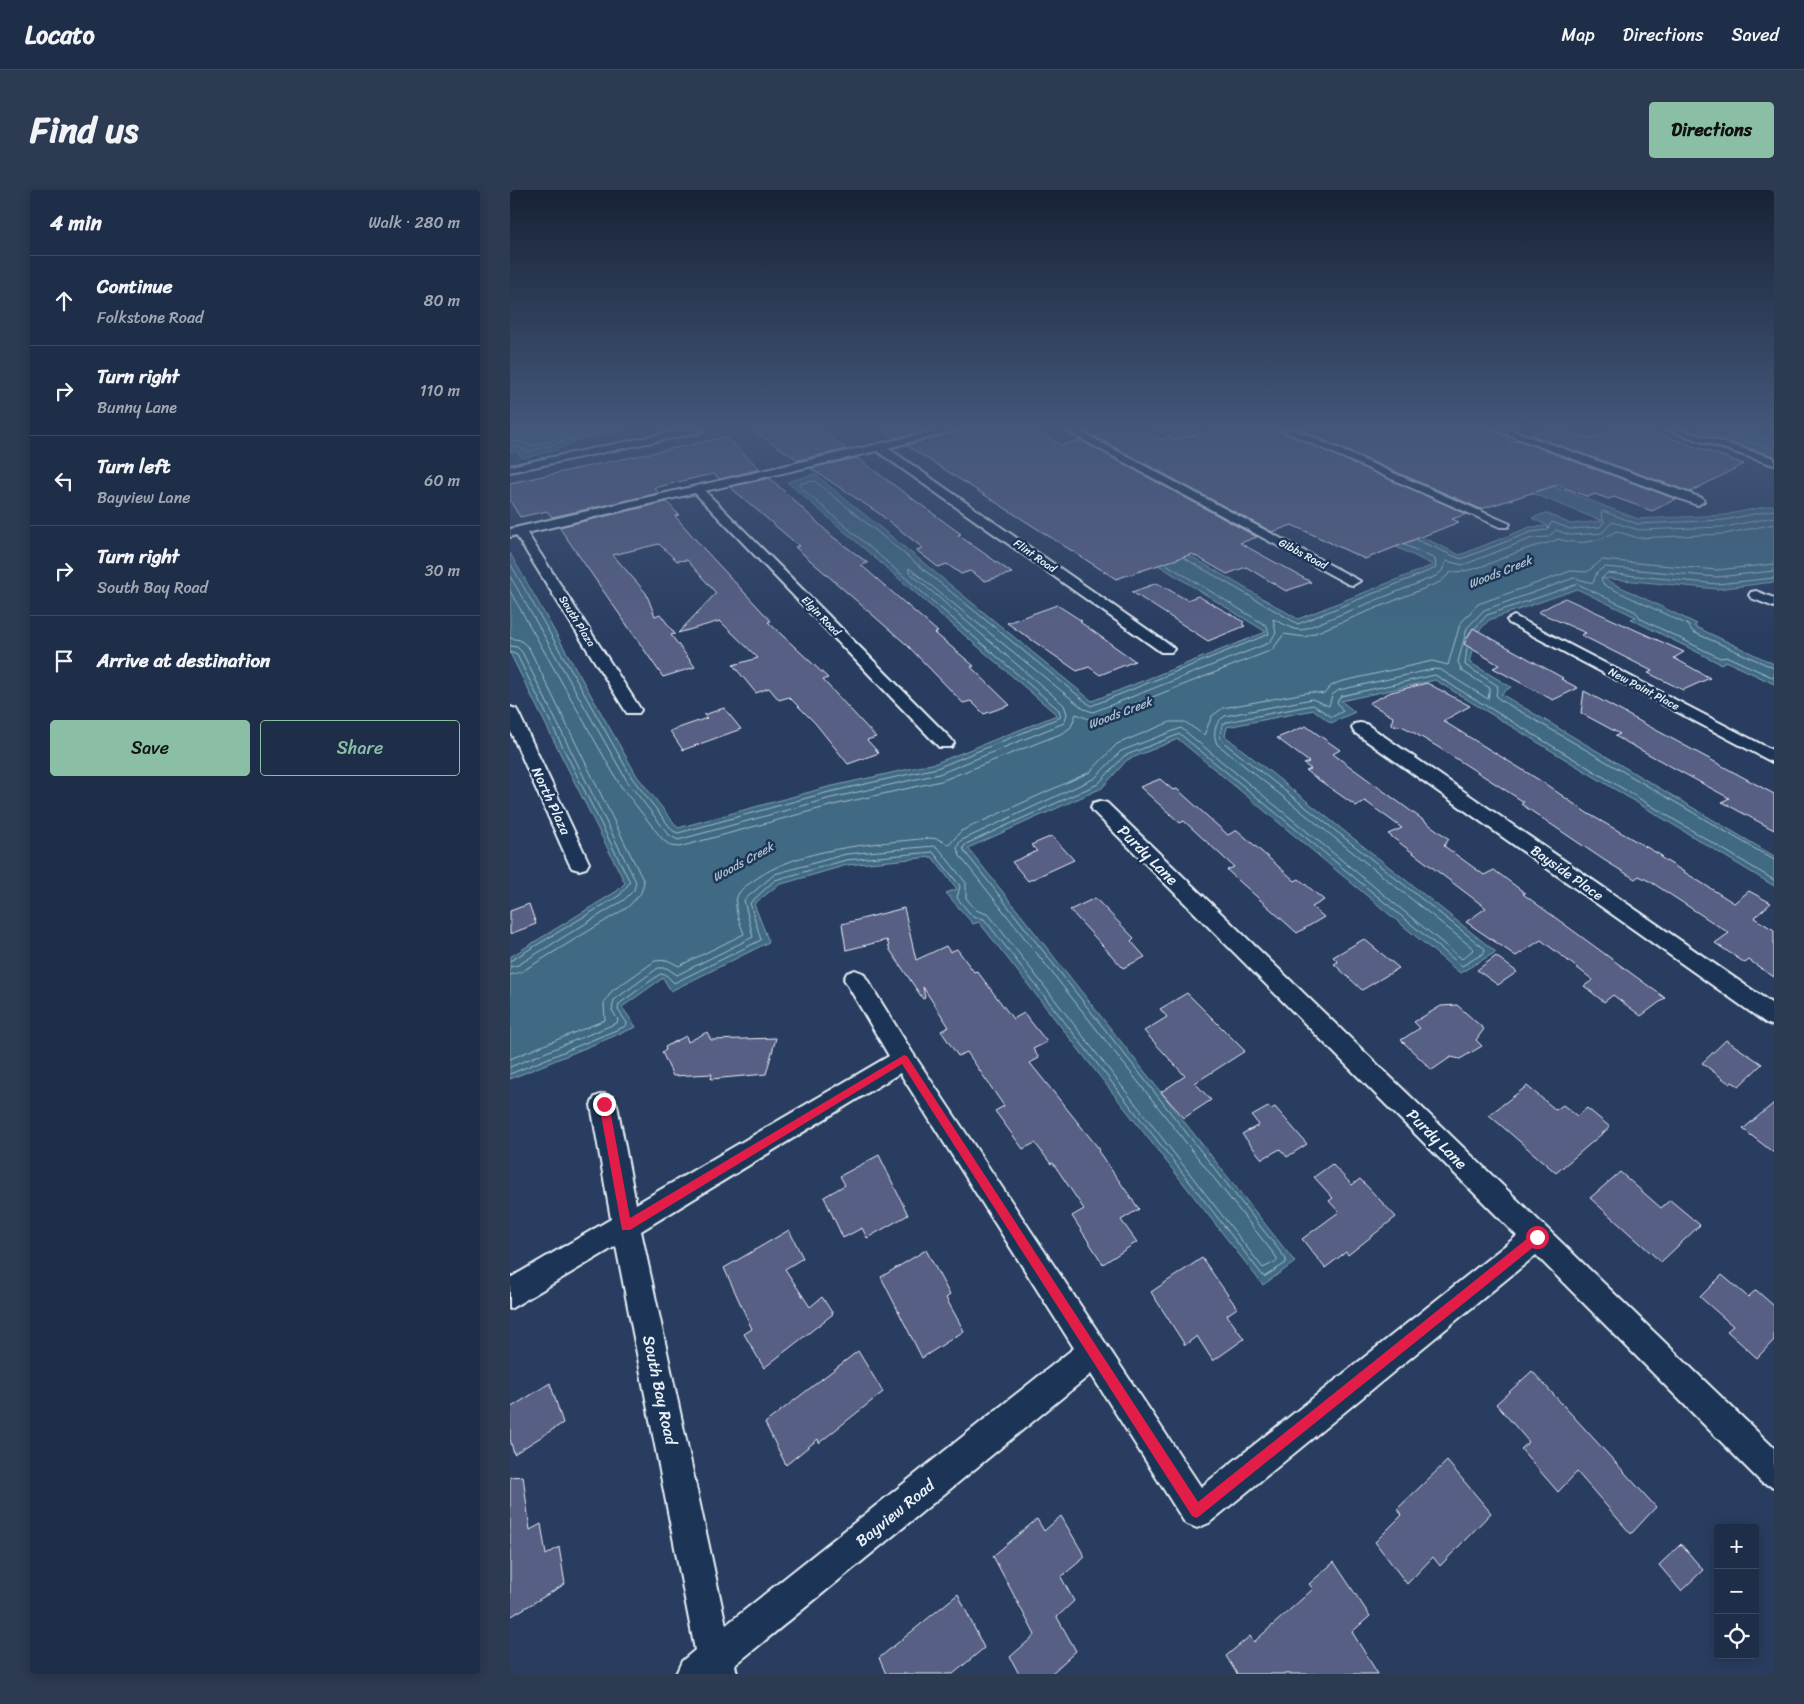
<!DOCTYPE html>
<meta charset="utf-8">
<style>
:root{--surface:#1f2e48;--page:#2c3a52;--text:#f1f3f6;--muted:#a1a8b4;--line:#3c4a60;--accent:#8abfa5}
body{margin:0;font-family:Sriracha,sans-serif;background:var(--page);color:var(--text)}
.controls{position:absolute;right:15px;bottom:15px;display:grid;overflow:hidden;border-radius:5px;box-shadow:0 2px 12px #0003}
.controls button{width:45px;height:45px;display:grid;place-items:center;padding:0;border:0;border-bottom:1px solid var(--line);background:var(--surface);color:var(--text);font:25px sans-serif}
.stop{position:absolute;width:15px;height:15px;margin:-11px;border:4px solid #e11d48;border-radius:50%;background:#fff}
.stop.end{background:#e11d48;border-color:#fff;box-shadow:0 1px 5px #0008}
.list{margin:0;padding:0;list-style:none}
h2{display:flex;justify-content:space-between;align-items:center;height:65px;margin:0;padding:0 20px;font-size:21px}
h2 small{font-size:16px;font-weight:400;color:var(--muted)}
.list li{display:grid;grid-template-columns:32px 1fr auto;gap:15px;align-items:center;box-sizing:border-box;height:90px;padding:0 20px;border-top:1px solid var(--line)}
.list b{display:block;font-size:19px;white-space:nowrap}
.list p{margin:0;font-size:16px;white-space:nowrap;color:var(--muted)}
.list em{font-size:16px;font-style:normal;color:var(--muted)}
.actions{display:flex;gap:10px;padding:15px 20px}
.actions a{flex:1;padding:11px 0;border:1px solid var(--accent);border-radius:5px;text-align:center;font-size:18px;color:var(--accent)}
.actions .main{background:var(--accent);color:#111}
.icon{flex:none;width:28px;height:28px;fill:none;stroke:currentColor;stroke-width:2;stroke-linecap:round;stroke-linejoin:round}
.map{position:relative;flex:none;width:1264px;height:1484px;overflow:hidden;border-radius:5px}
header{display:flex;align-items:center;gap:30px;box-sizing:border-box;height:70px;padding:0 25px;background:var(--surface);border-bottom:1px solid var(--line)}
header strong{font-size:24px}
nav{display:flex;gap:28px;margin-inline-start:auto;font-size:18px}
.intro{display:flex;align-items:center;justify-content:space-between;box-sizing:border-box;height:120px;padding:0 30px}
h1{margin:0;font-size:35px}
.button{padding:12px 22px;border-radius:5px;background:var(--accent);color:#111;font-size:18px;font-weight:700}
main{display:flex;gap:30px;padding:0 30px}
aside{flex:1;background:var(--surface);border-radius:5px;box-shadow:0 2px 12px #0003}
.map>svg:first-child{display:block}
.water{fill:#3f6b83;stroke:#83a1b2}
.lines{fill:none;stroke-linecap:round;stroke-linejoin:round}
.shore{stroke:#a4bbc9;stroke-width:1}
.building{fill:#585e84;stroke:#e8f1f8}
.street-casing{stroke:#e8f1f8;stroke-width:4}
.street{fill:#1d3557;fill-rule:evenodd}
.route{fill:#e11d48}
.labels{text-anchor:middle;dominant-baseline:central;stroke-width:5;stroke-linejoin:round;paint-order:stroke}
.far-street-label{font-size:11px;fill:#e8f1f8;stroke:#1d3557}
.far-water-label{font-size:12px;font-style:italic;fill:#adc2cf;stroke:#1d3557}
.street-label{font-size:14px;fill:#e8f1f8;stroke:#1d3557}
.near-street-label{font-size:16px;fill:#e8f1f8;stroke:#1d3557}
</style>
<header>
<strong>Locato</strong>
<nav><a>Map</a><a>Directions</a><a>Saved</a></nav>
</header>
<div class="intro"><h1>Find us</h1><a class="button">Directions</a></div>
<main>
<aside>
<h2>4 min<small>Walk · 280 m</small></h2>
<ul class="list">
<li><svg class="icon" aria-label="ahead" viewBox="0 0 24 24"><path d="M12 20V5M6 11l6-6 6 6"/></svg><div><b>Continue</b><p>Folkstone Road</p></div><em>80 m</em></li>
<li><svg class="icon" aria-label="right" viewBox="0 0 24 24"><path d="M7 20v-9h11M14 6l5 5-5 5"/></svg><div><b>Turn right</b><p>Bunny Lane</p></div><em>110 m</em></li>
<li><svg class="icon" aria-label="left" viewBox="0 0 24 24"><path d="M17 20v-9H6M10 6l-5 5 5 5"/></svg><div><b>Turn left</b><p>Bayview Lane</p></div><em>60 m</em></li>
<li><svg class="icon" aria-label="right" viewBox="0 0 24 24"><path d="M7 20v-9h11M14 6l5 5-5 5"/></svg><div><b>Turn right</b><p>South Bay Road</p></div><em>30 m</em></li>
<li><svg class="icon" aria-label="arrive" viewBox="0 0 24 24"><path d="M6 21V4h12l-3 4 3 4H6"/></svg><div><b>Arrive at destination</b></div></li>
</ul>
<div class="actions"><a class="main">Save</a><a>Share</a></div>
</aside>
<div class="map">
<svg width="1264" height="1484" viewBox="0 0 1264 1484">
<rect width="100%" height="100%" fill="#293d60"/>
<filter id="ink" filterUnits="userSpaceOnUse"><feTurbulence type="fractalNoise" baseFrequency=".02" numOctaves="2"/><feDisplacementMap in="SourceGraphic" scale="10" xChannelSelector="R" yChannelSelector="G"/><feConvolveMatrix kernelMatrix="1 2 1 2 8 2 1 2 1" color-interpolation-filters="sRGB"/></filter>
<g filter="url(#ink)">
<g class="water">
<path d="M 0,239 L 122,239 L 68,250 L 46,260 L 12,268 L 7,261 L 0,262 Z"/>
<path d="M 644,239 L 682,239 L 950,365 L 1020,337 L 1038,336 L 1022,328 L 1036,323 L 1061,334 L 1092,331 L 861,239 L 894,239 L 1128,329 L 1214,325 L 1264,315 L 1264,392 L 1207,399 L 1092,388 L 1187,434 L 1184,436 L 1264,474 L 1264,494 L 1216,471 L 1211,474 L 1121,429 L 1126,427 L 1067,399 L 979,430 L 967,443 L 959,472 L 1001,497 L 991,504 L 1264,666 L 1264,696 L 925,490 L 831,511 L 845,522 L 821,533 L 804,520 L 717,537 L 715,546 L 986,762 L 950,783 L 668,549 L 617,570 L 592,598 L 458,658 L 785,1072 L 753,1095 L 469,732 L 463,734 L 436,703 L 447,699 L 422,667 L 337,675 L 268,695 L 244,714 L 259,752 L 161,801 L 153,788 L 112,817 L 126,837 L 0,889 L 0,767 L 107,701 L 115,693 L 0,463 L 0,363 L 127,586 L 168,638 L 318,597 L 426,573 L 547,525 L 277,292 L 305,284 L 582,511 L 756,442 L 450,252 L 472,244 L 788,429 L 923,375 Z"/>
<path d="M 1185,239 L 1246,239 L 1254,241 L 1249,244 L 1264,249 L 1264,266 Z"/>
</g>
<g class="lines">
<g class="shore">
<path d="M 1202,239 L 1264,260"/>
<path d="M 0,250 C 8,250 12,254 19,255 C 34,257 52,245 65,239"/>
<path d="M 0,257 L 8,256 L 16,262 C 44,256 69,245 97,239"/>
<path d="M 907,350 L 951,369 L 1021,342 L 1037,340 L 1042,332 L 1060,339 L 1090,337 L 1094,332 L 1091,324 L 1093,321 L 1128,334 L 1214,330 L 1264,320"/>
<path d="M 674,368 L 788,434 L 926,378 L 925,369 L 895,355"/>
<path d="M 0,373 L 122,588 L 163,641 L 168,643 L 319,602 L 427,578 L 551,527 L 549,520 L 291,298 L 291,293 L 305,291 L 581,516 L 759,444 L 757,436 L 656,374"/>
<path d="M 0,386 L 117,591 L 159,645 L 168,650 L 321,608 L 429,584 L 554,533 L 557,524 L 554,515 L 399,382 L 399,378 L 574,519 L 583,522 L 759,453 L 766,443 L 763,429 L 784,439 L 792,440 L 926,386 L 932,381 L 936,371 L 953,375 L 1022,348 L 1038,347 L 1046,340 L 1060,345 L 1092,343 L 1102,332 L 1129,340 L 1215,337 L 1264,327"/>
<path d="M 1264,388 L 1207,394 L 1097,383 L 1091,389 L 1094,395 L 1178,435 L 1183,442 L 1264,478"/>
<path d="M 0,401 L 110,595 L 153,650 L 161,656 L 169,657 L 323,615 L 431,591 L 553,543 L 561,537 L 566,524 L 579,529 L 589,528 L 762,460 L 774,444 L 795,447 L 930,392 L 941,382 C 970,382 995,365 1022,357 C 1031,354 1039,354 1048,349 C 1069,355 1088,353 1106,341 L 1128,348 L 1214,344 L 1264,334"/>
<path d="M 965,438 L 977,425 L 1068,394 L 1126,422 L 1131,429 L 1210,468 L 1218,467 L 1264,488"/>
<path d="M 0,448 L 10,450 L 19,458 L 134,692 L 131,703 L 118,717 L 11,782 L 0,785"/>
<path d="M 0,456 L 7,457 L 12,462 L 126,692 L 124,700 L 114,710 L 8,775 L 0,777"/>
<path d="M 957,458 L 955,475 L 988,496 L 986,505 L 989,509 L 1264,670"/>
<path d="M 0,462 L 7,465 L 120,692 L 110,705 L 0,771"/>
<path d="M 0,869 L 95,830 L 94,813 L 102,801 L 145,771 L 157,770 L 169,776 L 234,744 C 230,733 223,719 227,707 C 230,699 237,695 243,691 C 288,657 365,654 420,648 L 428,649 L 439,655 L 451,641 L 580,582 L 607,554 L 660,532 L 675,532 L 694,545 L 702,526 L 713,518 L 801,502 L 814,504 L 821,496 L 829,492 L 922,471 L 938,475 L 950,434 L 968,414 L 1061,381 L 1077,382 L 1092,370 L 1207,380 L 1264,374"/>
<path d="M 0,877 L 107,833 L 108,830 L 102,820 L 104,810 L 148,778 L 157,778 L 167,785 L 243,747 L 234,710 L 265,684 L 336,664 L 424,656 L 430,660 L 456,693 L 456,708 L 466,720 L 479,725 L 753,1078 L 767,1071 L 767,1068 L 450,666 L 447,658 L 450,651 L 585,588 L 611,561 L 671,538 L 952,769 L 964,759 L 707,554 C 702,543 705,532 715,526 L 802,509 L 819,516 L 822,505 L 829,500 L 924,479 L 931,480 L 978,509 L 980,498 L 952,481 L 948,472 L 957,438 L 974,420 L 1064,388 L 1083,393 L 1087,382 L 1095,377 L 1207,387 L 1264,381"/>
<path d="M 0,884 L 116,836 L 117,833 L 108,820 L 109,814 L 150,784 L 156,785 L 164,793 L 251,750 L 240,713 L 265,690 L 336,670 L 423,662 L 450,696 L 447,708 L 463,727 L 474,729 L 754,1087 L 776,1073 L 776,1069 L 455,662 L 453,658 L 456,654 L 588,594 L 614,566 L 670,544 L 952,776 L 974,763 L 975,759 L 712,551 L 710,546 L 712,535 L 717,532 L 803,515 L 822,527 L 833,521 L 827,512 L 831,506 L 925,485 L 1264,690"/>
</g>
</g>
<g class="building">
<path d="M 241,239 L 309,239 L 336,259 L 288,270 Z"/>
<path d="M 370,239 L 425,239 L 385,248 Z"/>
<path d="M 453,239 L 521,239 L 552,255 L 570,250 L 747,347 L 730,353 L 801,392 L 776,401 L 736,377 L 717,384 L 682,364 L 606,389 L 396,255 Z"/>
<path d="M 613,239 L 620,242 L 633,240 L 652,249 L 660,247 L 666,250 L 706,239 L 767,239 L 957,324 L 942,329 L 949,332 L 855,369 L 782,335 L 762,342 L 584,246 Z"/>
<path d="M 788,239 L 981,239 L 998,247 L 999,253 L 1007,250 L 1166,309 L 1142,321 L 1104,307 L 1098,309 L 1085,304 L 1078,307 L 1047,295 L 971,319 Z"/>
<path d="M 1037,239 L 1052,239 L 1081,249 L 1108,239 L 1135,239 L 1234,274 L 1180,302 L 1020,245 Z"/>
<path d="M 216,247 L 250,279 L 210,289 L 204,284 L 193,286 L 144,298 L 149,303 L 42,327 L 37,321 L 10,327 L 0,311 L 0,293 Z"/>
<path d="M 347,268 L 451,344 L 448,345 L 502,383 L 475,391 L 460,381 L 451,384 L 437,374 L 428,377 L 406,360 L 413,358 L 367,322 L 300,278 Z"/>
<path d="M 260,288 L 323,347 L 358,373 L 351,375 L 428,442 L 425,443 L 464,476 L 461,477 L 500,515 L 474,524 L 461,511 L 453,513 L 397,455 L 285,357 L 289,356 L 220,297 Z"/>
<path d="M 157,312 L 169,325 L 165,326 L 193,358 L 261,431 L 258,432 L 318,488 L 313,490 L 366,547 L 357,550 L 369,563 L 338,574 L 305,533 L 279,507 L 269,510 L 259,498 L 246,503 L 223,475 L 248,468 L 210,431 L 168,443 L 206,403 L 177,370 L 167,371 L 149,354 L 103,365 L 136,403 L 145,426 L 150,424 L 165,444 L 161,445 L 185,477 L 153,487 L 49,337 Z"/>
<path d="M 647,393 L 677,410 L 688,406 L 734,432 L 732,434 L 735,436 L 698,451 L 622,402 Z"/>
<path d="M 1055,408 L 1174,462 L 1164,468 L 1200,488 L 1173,500 L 1138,483 L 1142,481 L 1071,445 L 1076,443 L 1028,422 Z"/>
<path d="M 547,415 L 572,431 L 570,432 L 625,471 L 590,485 L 579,477 L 567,481 L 497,433 Z"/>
<path d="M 963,438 L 1053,488 L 1051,489 L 1068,498 L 1043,510 L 983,478 L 989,475 L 954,454 Z"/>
<path d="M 917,493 L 960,516 L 933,531 L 1034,593 L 1077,623 L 1152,666 L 1150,667 L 1224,713 L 1239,701 L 1261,713 L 1244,728 L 1264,740 L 1264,787 L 1239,770 L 1235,773 L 1205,753 L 1219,743 L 1141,692 L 1129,686 L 1125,689 L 1094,670 L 1011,614 L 1014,612 L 928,557 L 894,537 L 881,535 L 883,527 L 859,513 L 881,502 Z"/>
<path d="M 1074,501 L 1264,604 L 1264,640 L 1212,612 L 1219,608 L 1105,546 L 1110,544 L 1071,523 Z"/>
<path d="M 214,518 L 231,539 L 173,560 L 160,541 L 197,528 L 194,525 Z"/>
<path d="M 796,536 L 830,560 L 823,564 L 939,649 L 934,656 L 974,685 L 984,680 L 1015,703 L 1013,704 L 1155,808 L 1131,826 L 1103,805 L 1094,812 L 1074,796 L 1083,790 L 1031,750 L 1006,766 L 956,732 L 976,718 L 878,644 L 892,638 L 855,611 L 846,616 L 796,581 L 801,579 L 794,574 L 799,572 L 767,548 Z"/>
<path d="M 650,589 L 663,600 L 667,599 L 718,645 L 727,640 L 785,691 L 789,689 L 814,710 L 802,717 L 814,727 L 787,743 L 717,680 L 724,677 L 674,631 L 670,633 L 630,597 Z"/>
<path d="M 542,646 L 564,670 L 518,691 L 502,672 L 527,661 L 521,655 Z"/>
<path d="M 585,708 L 624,748 L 621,751 L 635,767 L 613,778 L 560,720 Z"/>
<path d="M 19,714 L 26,734 L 0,744 L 0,721 Z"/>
<path d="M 394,718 L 406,770 L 436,756 L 440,762 L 447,759 L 464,782 L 467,781 L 503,829 L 514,823 L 537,852 L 523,859 L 529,868 L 520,873 L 590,960 L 588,961 L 629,1019 L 611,1030 L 627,1052 L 593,1074 L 562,1026 L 574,1019 L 543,973 L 541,974 L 525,953 L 513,959 L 485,921 L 494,916 L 457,862 L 448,866 L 431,841 L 439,837 L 413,797 L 415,808 L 413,809 L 380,760 L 377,750 L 336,760 L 332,734 Z"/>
<path d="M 854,749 L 889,778 L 852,800 L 824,774 L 828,772 L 823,767 Z"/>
<path d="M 986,766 L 1007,782 L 988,795 L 967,780 Z"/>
<path d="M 677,803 L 735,861 L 685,893 L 701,910 L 674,928 L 651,902 L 675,886 L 634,841 L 657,827 L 650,819 Z"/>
<path d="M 947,815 L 974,839 L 966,850 L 972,856 L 950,869 L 941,867 L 922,880 L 891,850 L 910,838 L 904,832 L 931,816 Z"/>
<path d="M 197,842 L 201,850 L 266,848 L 256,884 L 201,889 L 202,884 L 163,886 L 152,862 L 156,860 L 155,857 L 176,846 L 178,852 Z"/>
<path d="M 1216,850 L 1252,874 L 1229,896 L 1222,892 L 1220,894 L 1192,873 Z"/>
<path d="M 1017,896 L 1046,920 L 1053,915 L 1067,926 L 1077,918 L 1100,937 L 1046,983 L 979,925 Z"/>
<path d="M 1264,913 L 1264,963 L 1233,939 Z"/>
<path d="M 758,917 L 761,919 L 765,917 L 797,954 L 777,967 L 770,959 L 752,969 L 732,944 L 749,935 L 742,926 Z"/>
<path d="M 369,965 L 398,1025 L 357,1048 L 352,1038 L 333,1048 L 314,1007 L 335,995 L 330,986 Z"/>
<path d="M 822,974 L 842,995 L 850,989 L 886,1027 L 838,1065 L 836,1062 L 815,1078 L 792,1049 L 829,1022 L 819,1011 L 823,1008 L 804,987 Z"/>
<path d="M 1110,982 L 1151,1018 L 1160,1010 L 1190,1035 L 1151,1072 L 1080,1008 Z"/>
<path d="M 279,1040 L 293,1068 L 275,1079 L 300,1117 L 312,1107 L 323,1124 L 254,1178 L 234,1144 L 242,1139 L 214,1078 Z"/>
<path d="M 416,1060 L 440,1105 L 436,1108 L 454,1141 L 412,1168 L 371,1087 Z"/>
<path d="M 692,1068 L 727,1118 L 717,1125 L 734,1149 L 703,1171 L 687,1146 L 675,1155 L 641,1102 Z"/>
<path d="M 1212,1085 L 1238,1107 L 1246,1100 L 1264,1116 L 1264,1150 L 1247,1168 L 1217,1141 L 1223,1136 L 1190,1107 Z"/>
<path d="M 348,1161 L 373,1202 L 309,1253 L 308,1249 L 276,1275 L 255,1233 Z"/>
<path d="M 1022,1181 L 1146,1317 L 1121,1344 L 1067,1282 L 1048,1302 L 1011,1259 L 1019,1252 L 986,1214 Z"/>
<path d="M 40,1193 L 53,1233 L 4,1264 L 0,1249 L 0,1218 Z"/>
<path d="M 937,1271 L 981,1323 L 930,1376 L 923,1367 L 897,1394 L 865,1352 L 892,1325 L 887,1319 Z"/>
<path d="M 13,1286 L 20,1340 L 31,1334 L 36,1365 L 49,1357 L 55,1394 L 0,1427 L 0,1287 Z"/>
<path d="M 551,1326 L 575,1367 L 551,1387 L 564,1411 L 547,1427 L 566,1461 L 541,1484 L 509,1484 L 500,1467 L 525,1445 L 483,1366 L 527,1329 L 534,1341 Z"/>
<path d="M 1171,1354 L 1193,1380 L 1171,1401 L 1149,1375 Z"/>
<path d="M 824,1372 L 860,1426 L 842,1442 L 868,1484 L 727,1484 L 716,1466 L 740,1446 L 744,1452 L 803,1399 L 799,1394 Z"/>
<path d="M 448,1404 L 474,1458 L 443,1484 L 376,1484 L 369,1468 Z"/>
</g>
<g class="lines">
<g class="street-casing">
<g id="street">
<path d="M 176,239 L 195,239 L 190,242 L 0,282 L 0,276 Z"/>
<path d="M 433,239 L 451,239 L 378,258 L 661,456 L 664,459 L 661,462 L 651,462 L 367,261 L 195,301 L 441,549 L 444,553 L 441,557 L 429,557 L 185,303 L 17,343 L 131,520 L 129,523 L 117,523 L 115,520 L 6,345 L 0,347 L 0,339 Z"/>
<path d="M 553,239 L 566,239 L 850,391 L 843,395 L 838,394 Z"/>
<path d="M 769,239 L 783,239 L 1000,334 L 998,337 L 990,337 Z"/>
<path d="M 983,239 L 998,239 L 1192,308 L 1194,311 L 1188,315 L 1184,314 Z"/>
<path d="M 1154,239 L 1169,239 L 1264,268 L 1264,275 Z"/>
<path d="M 1246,401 L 1264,408 L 1264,417 L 1241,408 L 1239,405 L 1241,402 Z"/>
<path d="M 1004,426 L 1264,561 L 1264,573 L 999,433 L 997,430 Z"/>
<path d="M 0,517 L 6,519 L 8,522 L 79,673 L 76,678 L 69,680 L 62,678 L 59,673 L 0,540 Z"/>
<path d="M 850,533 L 856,534 L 1264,815 L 1264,836 L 1256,833 L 844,542 L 842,538 L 844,534 Z"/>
<path d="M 590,611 L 597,613 L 1264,1258 L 1264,1297 L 1252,1293 L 1026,1065 L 699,1333 L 687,1338 L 675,1333 L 581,1184 L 225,1475 L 227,1484 L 166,1484 L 172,1471 L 185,1460 L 106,1056 L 0,1119 L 0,1088 L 101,1029 L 81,915 L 85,907 L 94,904 L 103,907 L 107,915 L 126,1014 L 379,866 L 334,789 L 337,783 L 345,780 L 353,783 L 402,862 L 691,1297 L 1007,1046 L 583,621 L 581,617 L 583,613 ZM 390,883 L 564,1158 L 216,1435 L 131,1041 Z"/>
</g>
</g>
<use href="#street" class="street"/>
</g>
</g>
<linearGradient id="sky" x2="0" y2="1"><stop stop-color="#172235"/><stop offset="0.53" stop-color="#43577a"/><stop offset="1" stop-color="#43577a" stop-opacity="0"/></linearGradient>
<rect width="1264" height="447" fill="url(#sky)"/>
<path class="route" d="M 394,865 L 397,866 L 688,1312 L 1023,1044 L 1027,1042 L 1032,1047 L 1031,1051 L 687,1328 L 682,1326 L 392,874 L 120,1040 L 112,1040 L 89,914 L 91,912 L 94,910 L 99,914 L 120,1028 Z"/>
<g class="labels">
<g class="far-street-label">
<text transform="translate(793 364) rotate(28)">Gibbs Road</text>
<text transform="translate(525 366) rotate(35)">Flint Road</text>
<text transform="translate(311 426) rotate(46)">Elgin Road</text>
<text transform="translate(67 431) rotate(58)">South Plaza</text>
<text transform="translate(1134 499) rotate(28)">New Point Place</text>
</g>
<g class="far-water-label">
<text transform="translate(990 382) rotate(-22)">Woods Creek</text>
<text transform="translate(610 523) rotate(-21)">Woods Creek</text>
<text transform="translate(233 672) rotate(-29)">Woods Creek</text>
</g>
<g class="street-label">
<text transform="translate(41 611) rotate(65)">North Plaza</text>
<text transform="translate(1057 683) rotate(35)">Bayside Place</text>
</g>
<g class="near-street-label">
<text transform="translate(638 665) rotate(45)">Purdy Lane</text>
<text transform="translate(927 949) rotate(45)">Purdy Lane</text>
<text transform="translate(150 1200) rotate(78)">South Bay Road</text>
<text transform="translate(385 1323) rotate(-39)">Bayview Road</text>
</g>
</g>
</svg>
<div class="controls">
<button>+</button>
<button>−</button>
<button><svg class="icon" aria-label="locate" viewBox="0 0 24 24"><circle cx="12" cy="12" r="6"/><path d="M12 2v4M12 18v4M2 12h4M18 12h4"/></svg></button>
</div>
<div class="stop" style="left:1027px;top:1047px"></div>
<div class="stop end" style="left:94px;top:914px"></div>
</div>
</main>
